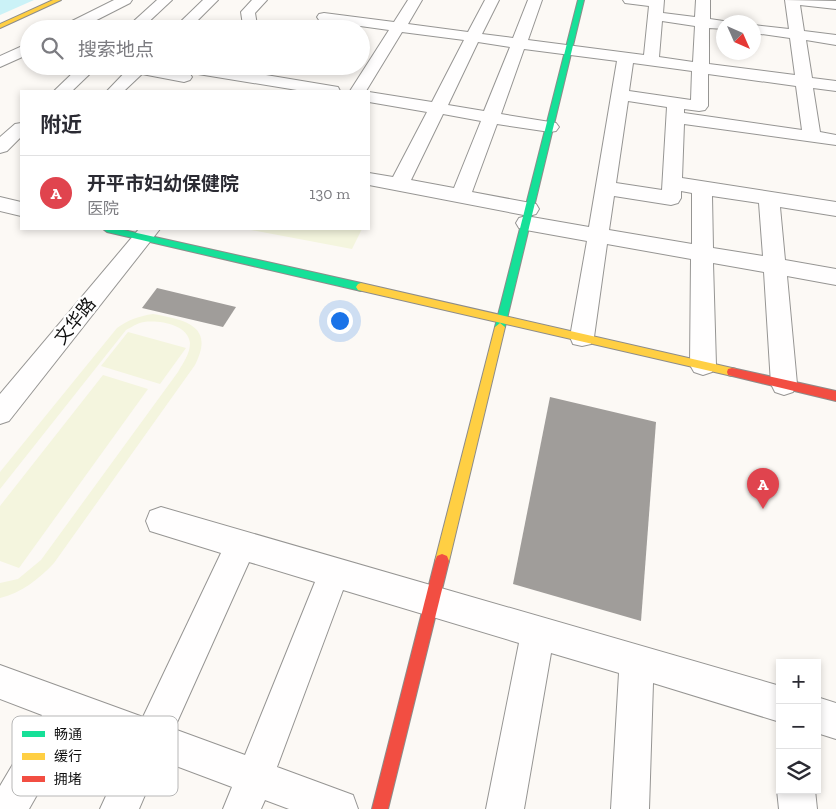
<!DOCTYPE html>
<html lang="zh">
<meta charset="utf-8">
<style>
:root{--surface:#fff;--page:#f7f7f7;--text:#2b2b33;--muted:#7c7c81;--line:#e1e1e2;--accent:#636260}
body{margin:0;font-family:"Zilla Slab","Noto Sans SC",serif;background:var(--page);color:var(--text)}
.controls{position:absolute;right:15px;bottom:15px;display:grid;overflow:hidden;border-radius:0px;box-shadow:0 2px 8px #0003}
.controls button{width:45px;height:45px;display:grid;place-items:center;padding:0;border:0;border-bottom:1px solid var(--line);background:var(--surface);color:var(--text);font:25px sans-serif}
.compass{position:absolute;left:716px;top:15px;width:45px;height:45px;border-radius:50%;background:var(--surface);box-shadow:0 2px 8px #0003;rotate:135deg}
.you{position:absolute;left:339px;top:320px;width:18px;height:18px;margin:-12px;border:4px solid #fff;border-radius:50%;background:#1a73e8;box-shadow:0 0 0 8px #1a73e833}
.badge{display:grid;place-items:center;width:32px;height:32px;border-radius:50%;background:var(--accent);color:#fff;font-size:16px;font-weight:700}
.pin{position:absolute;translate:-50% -41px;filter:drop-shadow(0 1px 2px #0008)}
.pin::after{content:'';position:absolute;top:26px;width:18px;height:15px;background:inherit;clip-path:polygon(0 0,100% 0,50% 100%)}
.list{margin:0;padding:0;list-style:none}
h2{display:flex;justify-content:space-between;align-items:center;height:65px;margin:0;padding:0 20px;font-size:21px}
h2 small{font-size:16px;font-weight:400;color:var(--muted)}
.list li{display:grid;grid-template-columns:32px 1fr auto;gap:15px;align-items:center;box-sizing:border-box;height:75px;padding:0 20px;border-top:1px solid var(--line)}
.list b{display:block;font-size:19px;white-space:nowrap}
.list p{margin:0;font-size:16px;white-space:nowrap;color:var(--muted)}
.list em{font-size:16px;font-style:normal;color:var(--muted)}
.icon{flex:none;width:28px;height:28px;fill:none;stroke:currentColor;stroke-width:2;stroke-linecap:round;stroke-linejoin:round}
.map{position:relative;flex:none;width:836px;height:809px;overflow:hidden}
.search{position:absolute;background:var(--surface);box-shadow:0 2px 8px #0003;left:20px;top:20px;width:350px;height:55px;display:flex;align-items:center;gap:12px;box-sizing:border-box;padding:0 18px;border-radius:28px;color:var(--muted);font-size:19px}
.panel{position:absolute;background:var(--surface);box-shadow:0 2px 8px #0003;left:20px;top:90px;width:350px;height:140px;border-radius:0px}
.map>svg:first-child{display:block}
.pitch{fill:#f4f5de}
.water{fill:#cbf2f7}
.building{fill:#a09d9a}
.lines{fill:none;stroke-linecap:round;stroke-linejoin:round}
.street-casing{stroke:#969593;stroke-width:2}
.fast-casing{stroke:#8d8c8a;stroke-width:2}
.slow-casing{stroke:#8d8c8a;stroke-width:2}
.jam-casing{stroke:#8d8c8a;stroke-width:2}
.street{fill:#fffefe;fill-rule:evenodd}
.fast{fill:#16e098;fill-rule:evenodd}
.slow{fill:#ffcf43;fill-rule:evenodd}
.jam{fill:#f24e42;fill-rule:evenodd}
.labels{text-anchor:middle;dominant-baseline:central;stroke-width:5;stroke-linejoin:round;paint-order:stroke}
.street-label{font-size:18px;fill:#101010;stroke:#fff}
.key{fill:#fff;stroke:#b7b7b7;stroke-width:1}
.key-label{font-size:14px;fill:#101010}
</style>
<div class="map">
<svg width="836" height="809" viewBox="0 0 836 809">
<rect width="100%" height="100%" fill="#fcf9f5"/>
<g class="pitch">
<path d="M 246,229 L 362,229 L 352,249 Z"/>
<path d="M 153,314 C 186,320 215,326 195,365 L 54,563 C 39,579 21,593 0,598 L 0,583 L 18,579 L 41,560 L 178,372 C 183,363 190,354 190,343 C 188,324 158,320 144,322 C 137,323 132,327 126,330 L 0,489 L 0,472 L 117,328 C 128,320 139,316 153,314 Z"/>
<path d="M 128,332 L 186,348 L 160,384 L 101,366 Z"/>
<path d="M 103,375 L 148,389 L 19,568 L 0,561 L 0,506 Z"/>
</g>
<path class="water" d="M 0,0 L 34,0 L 0,15 Z"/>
<g class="building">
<path d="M 157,288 L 236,307 L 223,327 L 142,308 Z"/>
<path d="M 550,397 L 656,422 L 641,621 L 513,584 Z"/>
</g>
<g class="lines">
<g class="street-casing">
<g id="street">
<path d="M 114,0 L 132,0 L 130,3 L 79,29 L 60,29 L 62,26 Z"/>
<path d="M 157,0 L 172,0 L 141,29 L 125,29 Z"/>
<path d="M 203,0 L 218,0 L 189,29 L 173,29 Z"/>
<path d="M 252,0 L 267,0 L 255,13 L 257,25 L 255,29 L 240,29 L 243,25 L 241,12 Z"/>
<path d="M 408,0 L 422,0 L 408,24 L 468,32 L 485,0 L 499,0 L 482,34 L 513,38 L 528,0 L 542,0 L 528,40 L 644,55 L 649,6 L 625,3 L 623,0 L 664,0 L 663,13 L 695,17 L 696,0 L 710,0 L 710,19 L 730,22 L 724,22 L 724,29 L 709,28 L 709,64 L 795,75 L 790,38 L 754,33 L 754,25 L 789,29 L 785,0 L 836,1 L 836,9 L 800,5 L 804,31 L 836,35 L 836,45 L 806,40 L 812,78 L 836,81 L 836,91 L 813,88 L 820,132 L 836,135 L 836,145 L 684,124 L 682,178 L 836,202 L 836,216 L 780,207 L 785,260 L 836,269 L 836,285 L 787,276 L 797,384 L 793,392 L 784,395 L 775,392 L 771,384 L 764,272 L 713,263 L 716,365 L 712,372 L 703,375 L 694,372 L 690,365 L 691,259 L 607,244 L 594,337 L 591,344 L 582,346 L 573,344 L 570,337 L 587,241 L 526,230 L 519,228 L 516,223 L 519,218 L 526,216 L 589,227 L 617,61 L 524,49 L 501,114 L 550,122 L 556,123 L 559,127 L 556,131 L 550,132 L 497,124 L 472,192 L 536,204 L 539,209 L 536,214 L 529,216 L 369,185 L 369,173 L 393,177 L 427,112 L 369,102 L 369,92 L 432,102 L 464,40 L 402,32 L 366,91 L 350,91 L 389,30 L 324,21 L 319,20 L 317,17 L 319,14 L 324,13 L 394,22 ZM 662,21 L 695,26 L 693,62 L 659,57 ZM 478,42 L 510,47 L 484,111 L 448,105 ZM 633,63 L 692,71 L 691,100 L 629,91 ZM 708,74 L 796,86 L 802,130 L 684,113 L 684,109 L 699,111 L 705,110 L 708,106 ZM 628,101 L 667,107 L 662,190 L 616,183 ZM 443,114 L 481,121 L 454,188 L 411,180 ZM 681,191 L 692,193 L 692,244 L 609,230 L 614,196 L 671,205 L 678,203 L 681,198 ZM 712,196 L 759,203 L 763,256 L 713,248 Z"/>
<path d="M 29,43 L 29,54 L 0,67 L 0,56 Z"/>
<path d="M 80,66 L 98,66 L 72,91 L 54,91 Z"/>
<path d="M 131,66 C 151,66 171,69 190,74 L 192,77 L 190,80 L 184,82 L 142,74 L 124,91 L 107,91 Z"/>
<path d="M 185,66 L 211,66 L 332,86 L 338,87 L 340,91 L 303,91 L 192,73 L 186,71 L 184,68 Z"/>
<path d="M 21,123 L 21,137 L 7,151 L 0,153 L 0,137 L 15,124 Z"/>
<path d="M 0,197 L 21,202 L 21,216 L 0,211 Z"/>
<path d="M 139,229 L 160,229 L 9,421 L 0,424 L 0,394 Z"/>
<path d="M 161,507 L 780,686 L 780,722 L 653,683 L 649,809 L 611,809 L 619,673 L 551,653 L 524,809 L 486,809 L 519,643 L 343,590 L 277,767 L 353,795 L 358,809 L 289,809 L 265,800 L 261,809 L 223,809 L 232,787 L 160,760 L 139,809 L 100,809 L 128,748 L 75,728 L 29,809 L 0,809 L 0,786 L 42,715 L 0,699 L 0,665 L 143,717 L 221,553 L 150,531 L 146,521 L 150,511 ZM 249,562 L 315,582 L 245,755 L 174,729 Z"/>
<path d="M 817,697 L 836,703 L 836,739 L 817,733 Z"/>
<path d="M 780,784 L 780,790 L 815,790 L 817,809 L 779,809 L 777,790 Z"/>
</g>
</g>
<g class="fast-casing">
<g id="fast">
<path d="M 578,0 L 584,0 L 505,327 L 500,331 L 495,327 Z"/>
<path d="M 103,229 L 119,229 L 361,283 L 366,287 L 361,291 L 107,232 Z"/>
</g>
</g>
<g class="slow-casing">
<g id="slow">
<path d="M 53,0 L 61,0 L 0,28 L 0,24 Z"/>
<path d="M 361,283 L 732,368 L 736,369 L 737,372 L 736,375 L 732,376 L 358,290 L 356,287 L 358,284 Z"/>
<path d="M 500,323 L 505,327 L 449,561 L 447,566 L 442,568 L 437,566 L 435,561 L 495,327 Z"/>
</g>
</g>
<g class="jam-casing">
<g id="jam">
<path d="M 732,368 L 836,391 L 836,401 L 728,375 L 727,372 L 728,369 Z"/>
<path d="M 442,554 L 447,556 L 449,561 L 388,809 L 372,809 L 435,561 L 437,556 Z"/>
</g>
</g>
<use href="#street" class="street"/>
<use href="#fast" class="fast"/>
<use href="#slow" class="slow"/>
<use href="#jam" class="jam"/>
</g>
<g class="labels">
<g class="street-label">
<text transform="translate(75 321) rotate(-51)">文华路</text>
</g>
</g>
<rect x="12" y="716" width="166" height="80" rx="8" class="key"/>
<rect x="22" y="731" width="23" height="6" fill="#16e098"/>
<rect x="22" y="753" width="23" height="7" fill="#ffcf43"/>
<rect x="22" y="776" width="23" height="6" fill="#f24e42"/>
<g class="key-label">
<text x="54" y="739">畅通</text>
<text x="54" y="761">缓行</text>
<text x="54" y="784">拥堵</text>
</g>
</svg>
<div class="controls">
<button>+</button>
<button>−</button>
<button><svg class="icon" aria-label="layers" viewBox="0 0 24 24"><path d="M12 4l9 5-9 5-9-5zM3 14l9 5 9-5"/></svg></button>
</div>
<svg class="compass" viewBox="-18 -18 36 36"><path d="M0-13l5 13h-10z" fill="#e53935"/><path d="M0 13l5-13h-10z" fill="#7c7c81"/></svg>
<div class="you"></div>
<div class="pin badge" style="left:763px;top:509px;background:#e0444e">A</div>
<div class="search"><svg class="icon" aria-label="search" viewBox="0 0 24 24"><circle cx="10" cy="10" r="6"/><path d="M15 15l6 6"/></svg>搜索地点</div>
<section class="panel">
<h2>附近<small></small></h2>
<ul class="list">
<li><span class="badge" style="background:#e0444e">A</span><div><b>开平市妇幼保健院</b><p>医院</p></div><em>130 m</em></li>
</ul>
</section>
</div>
